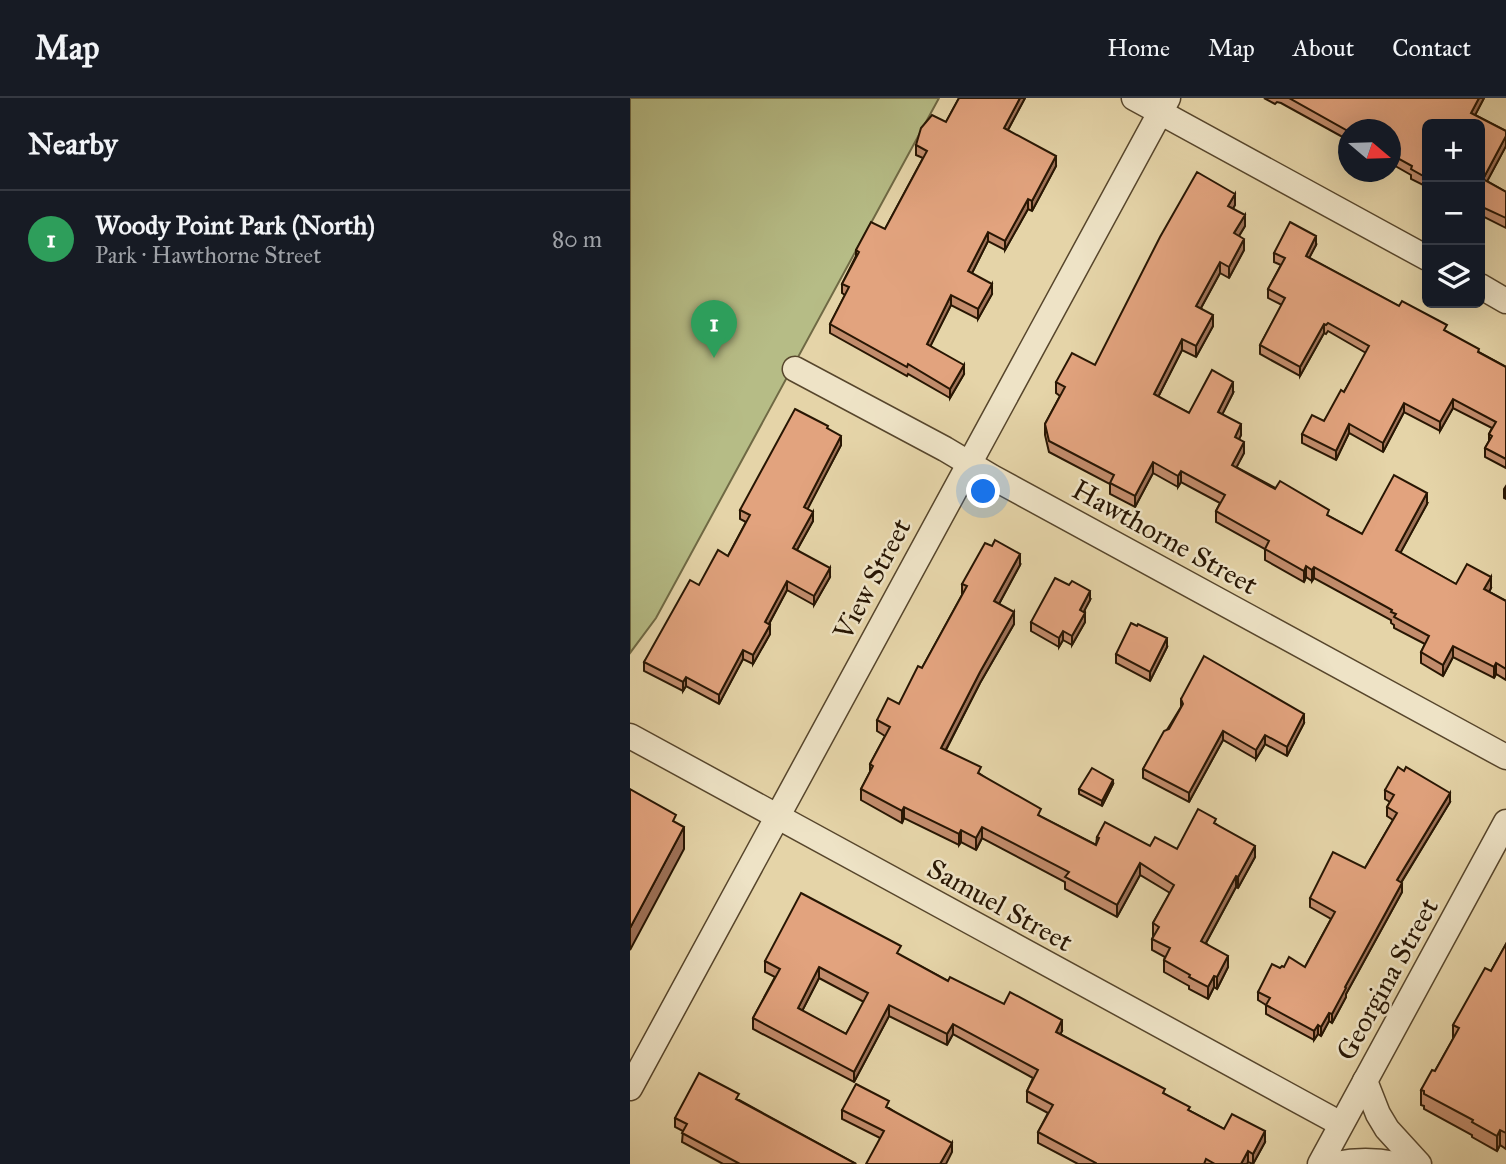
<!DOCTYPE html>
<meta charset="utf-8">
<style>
:root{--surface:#171b24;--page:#242831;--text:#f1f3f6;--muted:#9ea1a6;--line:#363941;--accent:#c59692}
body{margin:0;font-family:"IM FELL Great Primer",serif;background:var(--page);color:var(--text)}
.controls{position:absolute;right:21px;top:21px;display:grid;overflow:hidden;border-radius:10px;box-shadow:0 7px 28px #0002}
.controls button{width:63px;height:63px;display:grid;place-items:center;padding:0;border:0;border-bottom:2px solid var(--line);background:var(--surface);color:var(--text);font:35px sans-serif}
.compass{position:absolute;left:708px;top:21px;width:63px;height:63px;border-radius:50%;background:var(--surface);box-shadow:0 7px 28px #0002;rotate:109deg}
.you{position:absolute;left:354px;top:394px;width:24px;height:24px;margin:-18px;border:5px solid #fff;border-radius:50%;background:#1a73e8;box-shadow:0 0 0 10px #1a73e833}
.badge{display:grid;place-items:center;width:46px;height:46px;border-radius:50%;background:var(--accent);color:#fff;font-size:23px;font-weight:700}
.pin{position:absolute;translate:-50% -58px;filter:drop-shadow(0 2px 4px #0008)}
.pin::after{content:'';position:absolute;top:37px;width:24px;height:21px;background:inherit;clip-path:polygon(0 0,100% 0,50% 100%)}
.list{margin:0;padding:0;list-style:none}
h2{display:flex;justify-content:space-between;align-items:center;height:91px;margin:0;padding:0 28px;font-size:30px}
h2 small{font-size:23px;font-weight:400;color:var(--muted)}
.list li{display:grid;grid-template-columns:46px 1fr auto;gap:21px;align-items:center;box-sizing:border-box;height:98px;padding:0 28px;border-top:2px solid var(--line)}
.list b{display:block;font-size:26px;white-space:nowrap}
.list p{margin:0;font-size:23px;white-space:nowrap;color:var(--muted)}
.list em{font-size:23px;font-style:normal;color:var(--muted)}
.icon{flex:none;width:38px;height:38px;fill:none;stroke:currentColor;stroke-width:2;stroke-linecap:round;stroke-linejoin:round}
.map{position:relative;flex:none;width:876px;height:1066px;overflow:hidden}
header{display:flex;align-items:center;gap:42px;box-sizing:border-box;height:98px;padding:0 35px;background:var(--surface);border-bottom:2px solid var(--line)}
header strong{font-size:33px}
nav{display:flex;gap:38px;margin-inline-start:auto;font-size:24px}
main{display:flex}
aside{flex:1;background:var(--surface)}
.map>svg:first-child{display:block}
.green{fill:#b6bc86;stroke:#6f6944;stroke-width:2}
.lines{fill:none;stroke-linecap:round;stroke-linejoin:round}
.minor-casing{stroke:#57462c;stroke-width:27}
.minor{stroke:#eee3c6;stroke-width:24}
.wall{fill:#c28c6c;stroke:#281603;stroke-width:2;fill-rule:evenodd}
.shaded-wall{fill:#9e7258;stroke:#281603;stroke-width:2}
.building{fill:#e2a37e;stroke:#281603;stroke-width:2;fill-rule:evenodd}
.labels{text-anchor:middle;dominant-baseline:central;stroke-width:5;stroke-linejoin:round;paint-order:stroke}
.street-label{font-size:28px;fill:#281603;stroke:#eee3c6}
</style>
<header>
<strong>Map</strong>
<nav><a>Home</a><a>Map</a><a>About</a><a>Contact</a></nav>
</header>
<main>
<aside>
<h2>Nearby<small></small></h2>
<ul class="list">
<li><span class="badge" style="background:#2e9e5b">1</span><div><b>Woody Point Park (North)</b><p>Park · Hawthorne Street</p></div><em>80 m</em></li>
</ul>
</aside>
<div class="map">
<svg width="876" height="1066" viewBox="0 0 876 1066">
<rect width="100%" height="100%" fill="#e5d4a8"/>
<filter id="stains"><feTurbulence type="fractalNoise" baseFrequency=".00286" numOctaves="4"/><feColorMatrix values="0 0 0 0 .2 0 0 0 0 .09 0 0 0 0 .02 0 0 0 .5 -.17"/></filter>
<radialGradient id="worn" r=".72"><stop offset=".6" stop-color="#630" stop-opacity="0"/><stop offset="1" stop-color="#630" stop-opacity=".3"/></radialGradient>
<path class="green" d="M 0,0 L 309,0 L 26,520 L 0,555 Z"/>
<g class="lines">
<g class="minor-casing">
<g id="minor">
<path d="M 504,0 L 797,160"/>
<path d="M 850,188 L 876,203"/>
<path d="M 165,271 L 315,351 L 362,379 L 876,659"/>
<path d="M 0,638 L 711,1026"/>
<path d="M 735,983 L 748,1016 L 757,1031 L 789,1066"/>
<path d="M 0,990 L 538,0"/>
<path d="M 690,1066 L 876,724"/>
<path d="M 706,1066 C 726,1062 745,1062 765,1066"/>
</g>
</g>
<use href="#minor" class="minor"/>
</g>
<g class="wall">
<path d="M 329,0 L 395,0 L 378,32 L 426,68 L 402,113 L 398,111 L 375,152 L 358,143 L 342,175 L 362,196 L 348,221 L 321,207 L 300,248 L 334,276 L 320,300 L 278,276 L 277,278 L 200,235 L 200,226 L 215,197 L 212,195 L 212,186 L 226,158 L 226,152 L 255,131 L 293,60 L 286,57 L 286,47 L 316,24 Z"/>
<path d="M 634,0 L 854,0 L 845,17 L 876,33 L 876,48 L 857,83 L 876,94 L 876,130 L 850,117 L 850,26 L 797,26 L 797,89 L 781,81 L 781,77 L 760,65 L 760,32 L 718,32 L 718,42 L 651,5 L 647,4 L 645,6 Z"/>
<path d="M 605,107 L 603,110 L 615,128 L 609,138 L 614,152 L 599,180 L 590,175 L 571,210 L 583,228 L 566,259 L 552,252 L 528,299 L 559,315 L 603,295 L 592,316 L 611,337 L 609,341 L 614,355 L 606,369 L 732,436 L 797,406 L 770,455 L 826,486 L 861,490 L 859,494 L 876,503 L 876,582 L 866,576 L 864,580 L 823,559 L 813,578 L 791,565 L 791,554 L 795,546 L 764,530 L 764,527 L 761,525 L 761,522 L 684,480 L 682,483 L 676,479 L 674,484 L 635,462 L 635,451 L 586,424 L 586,413 L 590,405 L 551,384 L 548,389 L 523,375 L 505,409 L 480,396 L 480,386 L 419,354 L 415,337 L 415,326 L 430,298 L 426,295 L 426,284 L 465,267 Z"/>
<path d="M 686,147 L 679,160 L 817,234 L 849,254 L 876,269 L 876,370 L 855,359 L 855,350 L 859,343 L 859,336 L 862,330 L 823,310 L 810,333 L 774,314 L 753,354 L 719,335 L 706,362 L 672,345 L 672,336 L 694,323 L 714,294 L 736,255 L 698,233 L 696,236 L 694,235 L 670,278 L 630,256 L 630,247 L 652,207 L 638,200 L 638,191 L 651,167 L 644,164 L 644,155 Z"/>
<path d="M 198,331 L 211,347 L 177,411 L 183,423 L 167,452 L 200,479 L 184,507 L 157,492 L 139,526 L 140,536 L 123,566 L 113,561 L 89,606 L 56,588 L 53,593 L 14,573 L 14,564 L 69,487 L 98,458 L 116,424 L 110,421 L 110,412 Z"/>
<path d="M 876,388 L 876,401 L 874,400 L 874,391 Z"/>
<path d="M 390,467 L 369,506 L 384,526 L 350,585 L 316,652 L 411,719 L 466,747 L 467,739 L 520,748 L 547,751 L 586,726 L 625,759 L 608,790 L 606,789 L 576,845 L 598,869 L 587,891 L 584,889 L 578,901 L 559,891 L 559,888 L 534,874 L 534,862 L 535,859 L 522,852 L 522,841 L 524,837 L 523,837 L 523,825 L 540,795 L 510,777 L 487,819 L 435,791 L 435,784 L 352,740 L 346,752 L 331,744 L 329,747 L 274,720 L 272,725 L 231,702 L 231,691 L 240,674 L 240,666 L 255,638 L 247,633 L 247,622 L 269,606 L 292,570 L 332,497 L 332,486 Z"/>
<path d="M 460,502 L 453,514 L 455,524 L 442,547 L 433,542 L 429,549 L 401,533 L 401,524 Z"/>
<path d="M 537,549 L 520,583 L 486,565 L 486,556 Z"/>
<path d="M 551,601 L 674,625 L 657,658 L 635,646 L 626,661 L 593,642 L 559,704 L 513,680 L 513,671 L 551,609 Z"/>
<path d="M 483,686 L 472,708 L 449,696 L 449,691 Z"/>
<path d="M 755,692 L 820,704 L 771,785 L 772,794 L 716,896 L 716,899 L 702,925 L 699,923 L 691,938 L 688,936 L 684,942 L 636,916 L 636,907 L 628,902 L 628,894 L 650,870 L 654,869 L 675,869 L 701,821 L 680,809 L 680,800 L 735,770 L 763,722 L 757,718 L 757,709 L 760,704 L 755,701 Z"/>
<path d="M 876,846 L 876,1051 L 870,1047 L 867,1053 L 842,1039 L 842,1037 L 794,1011 L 794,1008 L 791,1007 L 791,992 L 805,973 L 823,941 L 823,927 L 861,873 Z"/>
<path d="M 271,858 L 318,883 L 432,933 L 430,936 L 535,996 L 560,1013 L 594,1031 L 635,1044 L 623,1066 L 618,1064 L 617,1066 L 448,1066 L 408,1045 L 408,1034 L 418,1015 L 397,1004 L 397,993 L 403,980 L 323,936 L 317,947 L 259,918 L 224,984 L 123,931 L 123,920 L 145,879 L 135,874 L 135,863 ZM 189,880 L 234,904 L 216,936 L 172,913 Z"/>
<path d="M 109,1002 L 226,1066 L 93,1066 L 52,1044 L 53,1033 L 45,1029 L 45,1020 Z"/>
<path d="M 259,1010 L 322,1054 L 250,1040 L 212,1021 L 212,1012 Z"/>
</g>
<g class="shaded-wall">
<path d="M 390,0 L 395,0 L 374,39 L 374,30 Z"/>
<path d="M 849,0 L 854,0 L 841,25 L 841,15 Z"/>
<path d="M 876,38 L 876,48 L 853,91 L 853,81 Z"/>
<path d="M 426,58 L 426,68 L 402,113 L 402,103 Z"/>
<path d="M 605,96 L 605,107 L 598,119 L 598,108 Z"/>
<path d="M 398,101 L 398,111 L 375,152 L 375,143 Z"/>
<path d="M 615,117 L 615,128 L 604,146 L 604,135 Z"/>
<path d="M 358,134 L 358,143 L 338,183 L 338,173 Z"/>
<path d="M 686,138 L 686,147 L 676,166 L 676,158 Z"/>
<path d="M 614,141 L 614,152 L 599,180 L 599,169 Z"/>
<path d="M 590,164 L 590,175 L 566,219 L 566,208 Z"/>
<path d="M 362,186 L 362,196 L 348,221 L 348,211 Z"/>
<path d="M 321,197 L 321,207 L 297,255 L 297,246 Z"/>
<path d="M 583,217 L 583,228 L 566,259 L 566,248 Z"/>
<path d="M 694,226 L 694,235 L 670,278 L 670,269 Z"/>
<path d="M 552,241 L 552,252 L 524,307 L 524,296 Z"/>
<path d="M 334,267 L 334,276 L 320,300 L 320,291 Z"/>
<path d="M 603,284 L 603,295 L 588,325 L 588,314 Z"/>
<path d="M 823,301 L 823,310 L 810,333 L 810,324 Z"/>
<path d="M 774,305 L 774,314 L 753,354 L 753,345 Z"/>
<path d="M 611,326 L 611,337 L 605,350 L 605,339 Z"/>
<path d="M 719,326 L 719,335 L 706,362 L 706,353 Z"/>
<path d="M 211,338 L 211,347 L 174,418 L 174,409 Z"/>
<path d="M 614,344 L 614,355 L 602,378 L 602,367 Z"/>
<path d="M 523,364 L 523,375 L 505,409 L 505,398 Z"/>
<path d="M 551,373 L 551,384 L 548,389 L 548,378 Z"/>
<path d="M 797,395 L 797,406 L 766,463 L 766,452 Z"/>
<path d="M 183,414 L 183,423 L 163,459 L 163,450 Z"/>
<path d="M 390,456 L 390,467 L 364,515 L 364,503 Z"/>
<path d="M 676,468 L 676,479 L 674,484 L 674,473 Z"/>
<path d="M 684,469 L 684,480 L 682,483 L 682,472 Z"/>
<path d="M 200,470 L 200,479 L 184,507 L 184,498 Z"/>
<path d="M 861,479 L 861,490 L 854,502 L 854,491 Z"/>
<path d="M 157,483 L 157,492 L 135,533 L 135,524 Z"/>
<path d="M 460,493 L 460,502 L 450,521 L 450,512 Z"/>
<path d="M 384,514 L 384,526 L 350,585 L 311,661 L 311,650 L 350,574 Z"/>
<path d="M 455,515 L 455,524 L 442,547 L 442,538 Z"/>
<path d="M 140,527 L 140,536 L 123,566 L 123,557 Z"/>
<path d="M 433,533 L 433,542 L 429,549 L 429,540 Z"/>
<path d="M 537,540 L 537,549 L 520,583 L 520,574 Z"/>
<path d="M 823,548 L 823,559 L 813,578 L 813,567 Z"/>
<path d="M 113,552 L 113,561 L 89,606 L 89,597 Z"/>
<path d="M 866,565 L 866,576 L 864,580 L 864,569 Z"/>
<path d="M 56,579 L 56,588 L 53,593 L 53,584 Z"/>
<path d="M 674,616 L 674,625 L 657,658 L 657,649 Z"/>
<path d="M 593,633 L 593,642 L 559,704 L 559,695 Z"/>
<path d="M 635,637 L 635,646 L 626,661 L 626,652 Z"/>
<path d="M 483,682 L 483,686 L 472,708 L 472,703 Z"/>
<path d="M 820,695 L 820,704 L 767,791 L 767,782 Z"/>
<path d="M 274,709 L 274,720 L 272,725 L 272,713 Z"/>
<path d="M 54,729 L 54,751 L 0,852 L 0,830 Z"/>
<path d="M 352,729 L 352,740 L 346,752 L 346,740 Z"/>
<path d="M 331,732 L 331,744 L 329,747 L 329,736 Z"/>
<path d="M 625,748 L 625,759 L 608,790 L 608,779 Z"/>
<path d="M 510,765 L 510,777 L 487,819 L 487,807 Z"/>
<path d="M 606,778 L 606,789 L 571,854 L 571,843 Z"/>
<path d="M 772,785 L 772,794 L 716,896 L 716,899 L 702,925 L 702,916 L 715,889 Z"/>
<path d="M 598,858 L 598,869 L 587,891 L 587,879 Z"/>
<path d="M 189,869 L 189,880 L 168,921 L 168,910 Z"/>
<path d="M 584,878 L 584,889 L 578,901 L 578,889 Z"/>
<path d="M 259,907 L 259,918 L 224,984 L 224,974 Z"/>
<path d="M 699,915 L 699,923 L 691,938 L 691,929 Z"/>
<path d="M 432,922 L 432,933 L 426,945 L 426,934 Z"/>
<path d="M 323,926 L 323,936 L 317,947 L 317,936 Z"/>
<path d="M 688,927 L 688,936 L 684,942 L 684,933 Z"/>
<path d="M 870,1032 L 870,1047 L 867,1053 L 867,1038 Z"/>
<path d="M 635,1033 L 635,1044 L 623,1066 L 623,1056 Z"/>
<path d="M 322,1045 L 322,1054 L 316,1066 L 310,1066 Z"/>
<path d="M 618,1053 L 618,1064 L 617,1066 L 611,1066 Z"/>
</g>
<g class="building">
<path d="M 329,0 L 390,0 L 374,30 L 426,58 L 402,103 L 398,101 L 375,143 L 358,134 L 338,173 L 362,186 L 348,211 L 321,197 L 297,246 L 334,267 L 320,291 L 278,266 L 277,269 L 200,226 L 219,189 L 212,186 L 229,154 L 226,152 L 241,124 L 255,131 L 297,53 L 286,47 L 291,30 L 302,17 L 316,24 Z"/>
<path d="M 659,0 L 849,0 L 841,15 L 876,33 L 876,38 L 853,81 L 876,94 L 876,120 L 850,108 L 850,26 L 797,26 L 797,80 L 781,71 L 782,68 L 760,56 L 760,32 L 718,32 L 718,33 Z"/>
<path d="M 567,74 L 605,96 L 598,108 L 615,117 L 604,135 L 614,141 L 599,169 L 590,164 L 566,208 L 583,217 L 566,248 L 552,241 L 524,296 L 559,315 L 582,272 L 603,284 L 588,314 L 611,326 L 605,339 L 614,344 L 602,367 L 645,391 L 650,383 L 699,412 L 697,417 L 732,436 L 764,377 L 797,395 L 766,452 L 826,486 L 837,466 L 861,479 L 854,491 L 876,503 L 876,571 L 866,565 L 864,569 L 823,548 L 813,567 L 791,554 L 799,538 L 764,519 L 766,516 L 761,514 L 762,512 L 684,469 L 682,472 L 676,468 L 674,473 L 635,451 L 639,443 L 586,413 L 595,397 L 551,373 L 548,378 L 523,364 L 505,398 L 480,385 L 484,377 L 419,343 L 415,326 L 435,289 L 426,284 L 442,255 L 465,267 L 530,139 Z"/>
<path d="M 660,124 L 686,138 L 676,158 L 769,208 L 772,203 L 817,227 L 814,232 L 849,251 L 848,254 L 876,269 L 876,361 L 855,350 L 862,338 L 859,336 L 866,324 L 823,301 L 810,324 L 774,305 L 753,345 L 719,326 L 706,353 L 672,336 L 682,317 L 694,323 L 711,292 L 714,294 L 739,248 L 698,225 L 696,227 L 694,226 L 670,269 L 630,247 L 655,200 L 638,191 L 655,160 L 644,155 Z"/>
<path d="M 165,311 L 198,328 L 197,330 L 211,338 L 174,409 L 183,414 L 163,450 L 200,470 L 184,498 L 157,483 L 135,524 L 140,527 L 123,557 L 113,552 L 89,597 L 56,579 L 53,584 L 14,564 L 60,482 L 69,487 L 88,452 L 98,458 L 120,417 L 110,412 Z"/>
<path d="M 365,442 L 390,456 L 364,503 L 384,514 L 350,574 L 311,650 L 351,669 L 348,675 L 411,711 L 408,717 L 466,747 L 469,740 L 467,739 L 475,724 L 520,748 L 525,739 L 547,751 L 568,711 L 586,721 L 584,725 L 625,748 L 608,779 L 606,778 L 571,843 L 598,858 L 587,879 L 584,878 L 578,889 L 559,879 L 560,877 L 534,862 L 540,850 L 522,841 L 529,829 L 523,825 L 544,787 L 510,765 L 487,807 L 435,779 L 439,774 L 352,729 L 346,740 L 331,732 L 329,736 L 274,709 L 272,713 L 231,691 L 243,668 L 240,666 L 260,629 L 247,622 L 258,600 L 269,606 L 288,568 L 292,570 L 337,488 L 332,486 L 355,445 L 362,448 Z"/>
<path d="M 425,480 L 439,487 L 442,483 L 460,493 L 450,512 L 455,515 L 442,538 L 433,533 L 429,540 L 401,524 Z"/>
<path d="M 501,525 L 507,528 L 508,526 L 537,540 L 520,574 L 486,556 Z"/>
<path d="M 574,558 L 674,616 L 657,649 L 635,637 L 626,652 L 593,633 L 559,695 L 513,671 L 534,633 L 539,631 L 553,606 L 551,601 Z"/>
<path d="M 768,669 L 774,673 L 776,669 L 820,695 L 767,782 L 772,785 L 715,889 L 716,890 L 702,916 L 699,915 L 691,929 L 688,927 L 684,933 L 636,907 L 640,900 L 628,894 L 642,866 L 650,870 L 652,868 L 654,869 L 659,859 L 675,869 L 705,814 L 680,800 L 703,754 L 735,770 L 767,715 L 757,709 L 764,697 L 755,692 Z"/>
<path d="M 462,670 L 483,682 L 472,703 L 449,691 Z"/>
<path d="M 0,691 L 46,717 L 43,723 L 54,729 L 0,830 Z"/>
<path d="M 171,795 L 271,848 L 267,855 L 318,883 L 320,879 L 374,906 L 380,894 L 432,922 L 426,934 L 535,991 L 533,995 L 560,1009 L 558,1012 L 594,1031 L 602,1016 L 635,1033 L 623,1056 L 618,1053 L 611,1066 L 585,1066 L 576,1061 L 574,1066 L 466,1066 L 466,1065 L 408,1034 L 423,1007 L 397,993 L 408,972 L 323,926 L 317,936 L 259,907 L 224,974 L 123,920 L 150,871 L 135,863 ZM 189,869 L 238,895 L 216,936 L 168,910 Z"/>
<path d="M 876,846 L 876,1035 L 870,1032 L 867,1038 L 842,1024 L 843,1022 L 794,996 L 794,993 L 791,992 L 802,972 L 805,973 L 829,930 L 823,927 L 855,870 L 861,873 Z"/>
<path d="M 69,975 L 109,996 L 106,1001 L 226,1066 L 110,1066 L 52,1035 L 57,1026 L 45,1020 Z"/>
<path d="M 226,986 L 259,1003 L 256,1009 L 322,1045 L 310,1066 L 236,1066 L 254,1033 L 212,1012 Z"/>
</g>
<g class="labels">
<g class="street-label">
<text transform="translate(535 439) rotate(29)">Hawthorne Street</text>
<text transform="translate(242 481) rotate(-62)">View Street</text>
<text transform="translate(370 807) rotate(29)">Samuel Street</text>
<text transform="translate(757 881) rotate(-61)">Georgina Street</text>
</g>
</g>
<rect width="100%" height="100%" filter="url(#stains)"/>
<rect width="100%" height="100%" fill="url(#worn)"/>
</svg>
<div class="controls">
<button>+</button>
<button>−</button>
<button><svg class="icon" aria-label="layers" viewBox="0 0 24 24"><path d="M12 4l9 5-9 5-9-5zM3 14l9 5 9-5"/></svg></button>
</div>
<svg class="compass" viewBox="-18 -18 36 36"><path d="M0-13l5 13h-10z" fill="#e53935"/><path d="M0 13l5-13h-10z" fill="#9ea1a6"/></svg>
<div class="you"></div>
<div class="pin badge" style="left:84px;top:260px;background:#2e9e5b">1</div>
</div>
</main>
